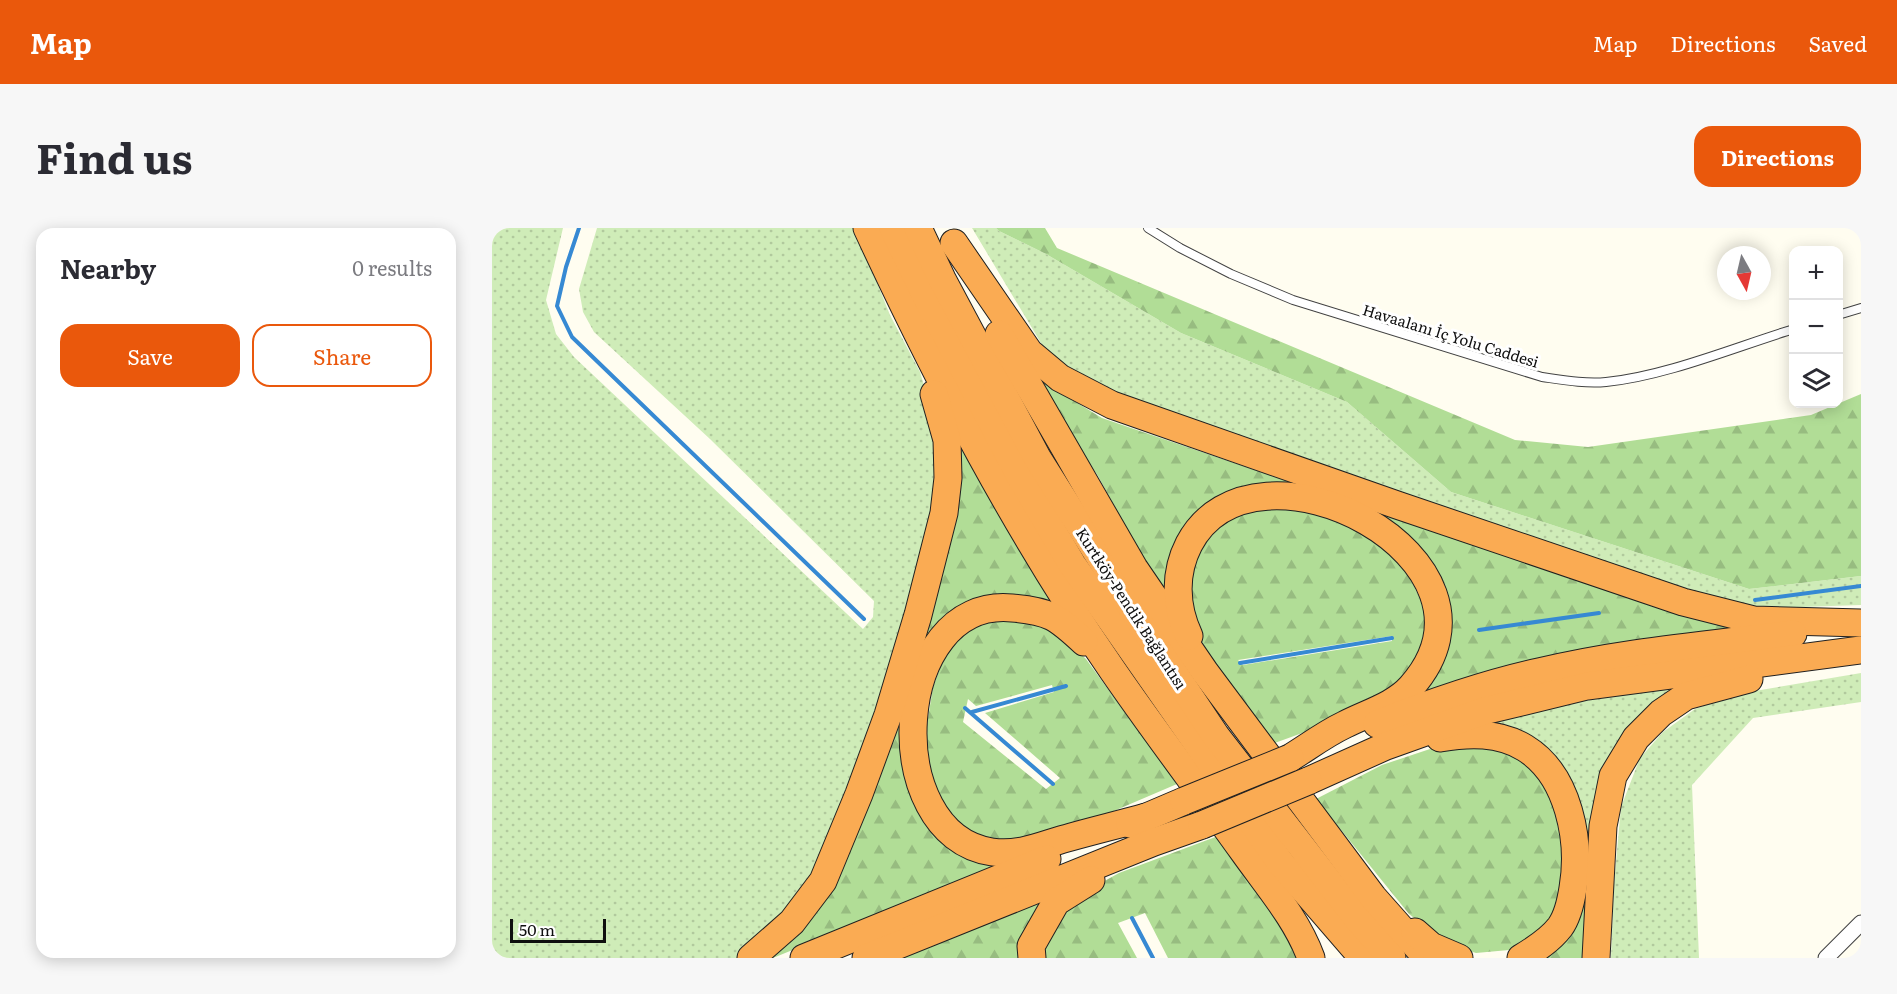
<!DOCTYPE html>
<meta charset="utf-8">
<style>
:root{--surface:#fff;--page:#f7f7f7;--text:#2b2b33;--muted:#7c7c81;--line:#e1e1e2;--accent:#ea580c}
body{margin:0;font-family:Literata,serif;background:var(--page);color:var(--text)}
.controls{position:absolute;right:18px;top:18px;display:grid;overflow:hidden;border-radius:12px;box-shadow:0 3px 15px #0003}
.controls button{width:54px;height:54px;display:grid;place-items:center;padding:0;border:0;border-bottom:2px solid var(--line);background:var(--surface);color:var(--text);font:30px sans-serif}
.compass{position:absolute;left:1225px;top:18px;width:54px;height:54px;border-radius:50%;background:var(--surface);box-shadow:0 3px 15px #0003;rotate:172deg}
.scale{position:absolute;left:18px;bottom:15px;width:96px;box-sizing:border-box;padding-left:6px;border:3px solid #0f0f0f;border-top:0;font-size:16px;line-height:21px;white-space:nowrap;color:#0f0f0f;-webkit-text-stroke:4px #fff;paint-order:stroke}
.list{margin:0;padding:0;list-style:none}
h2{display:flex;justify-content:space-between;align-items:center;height:78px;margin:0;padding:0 24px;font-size:26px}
h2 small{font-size:20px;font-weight:400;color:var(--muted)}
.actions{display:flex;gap:12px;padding:18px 24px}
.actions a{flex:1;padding:14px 0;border:2px solid var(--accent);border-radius:18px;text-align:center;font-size:21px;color:var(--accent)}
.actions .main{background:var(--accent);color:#fff}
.icon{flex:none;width:33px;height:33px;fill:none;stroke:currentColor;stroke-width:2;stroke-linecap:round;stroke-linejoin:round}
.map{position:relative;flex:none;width:1369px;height:730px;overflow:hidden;border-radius:18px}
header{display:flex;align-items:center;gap:36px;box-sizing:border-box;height:84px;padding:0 30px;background:var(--accent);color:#fff}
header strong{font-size:28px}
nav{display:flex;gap:33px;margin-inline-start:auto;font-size:21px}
.intro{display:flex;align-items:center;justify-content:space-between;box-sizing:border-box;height:144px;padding:0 36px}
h1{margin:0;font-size:42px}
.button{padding:15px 27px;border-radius:18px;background:var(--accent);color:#fff;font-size:21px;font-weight:700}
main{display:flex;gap:36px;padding:0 36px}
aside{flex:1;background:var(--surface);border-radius:18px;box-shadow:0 3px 15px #0003}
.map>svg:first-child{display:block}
.grass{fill:url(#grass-dots)}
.forest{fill:url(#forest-firs);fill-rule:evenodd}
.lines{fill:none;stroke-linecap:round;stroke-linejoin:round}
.stream{stroke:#3689d3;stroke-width:4}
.lane-casing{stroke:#424242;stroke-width:10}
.street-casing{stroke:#424242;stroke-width:17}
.highway-casing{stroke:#202020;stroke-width:29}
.lane{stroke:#fff;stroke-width:8}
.street{stroke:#fff;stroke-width:15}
.highway{stroke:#faab53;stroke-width:27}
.highway-bridge-casing{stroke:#202020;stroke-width:29;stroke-linecap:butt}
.highway-bridge{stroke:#faab53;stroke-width:27}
.labels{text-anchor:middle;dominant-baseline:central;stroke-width:6;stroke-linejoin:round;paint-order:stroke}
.street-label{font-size:15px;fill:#0f0f0f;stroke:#fff}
</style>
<header>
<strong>Map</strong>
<nav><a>Map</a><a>Directions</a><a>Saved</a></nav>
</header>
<div class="intro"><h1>Find us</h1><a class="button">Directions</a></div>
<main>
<aside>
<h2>Nearby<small>0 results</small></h2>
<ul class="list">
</ul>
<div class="actions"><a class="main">Save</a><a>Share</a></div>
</aside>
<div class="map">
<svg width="1369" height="730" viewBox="0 0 1369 730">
<defs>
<pattern id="grass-dots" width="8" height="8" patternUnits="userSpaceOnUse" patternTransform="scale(1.5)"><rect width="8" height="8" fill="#cfecb8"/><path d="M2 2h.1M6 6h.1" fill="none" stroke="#b1c99d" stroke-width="1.8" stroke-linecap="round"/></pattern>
<pattern id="forest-firs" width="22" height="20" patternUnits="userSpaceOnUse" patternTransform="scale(1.5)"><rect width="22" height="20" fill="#b1dd96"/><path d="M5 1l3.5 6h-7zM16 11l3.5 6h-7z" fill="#97bc80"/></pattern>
</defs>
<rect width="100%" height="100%" fill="#fffdf0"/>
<g class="grass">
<path d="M 0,0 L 71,0 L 54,72 L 64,106 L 82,129 L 371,401 L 381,389 L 382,373 L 218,211 L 102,104 L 91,84 L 87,61 L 105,0 L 363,0 L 398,87 L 428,144 L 446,204 L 449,245 L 409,414 L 324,646 L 275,711 L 245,730 L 0,730 Z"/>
<path d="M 480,0 L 504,0 L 507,3 L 554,26 L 689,105 L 855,174 L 959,264 L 1257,361 L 1369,348 L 1369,377 L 1279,380 L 1248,378 L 1219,370 L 946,280 L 614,162 L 579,143 L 552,120 Z"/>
<path d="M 1369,445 L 1369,474 L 1261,490 L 1200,557 L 1207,730 L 1119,730 L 1122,656 L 1129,579 L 1148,530 L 1171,504 L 1203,481 L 1245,466 Z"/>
<path d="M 1194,458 L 1128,518 L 1097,663 L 992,495 L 1084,474 Z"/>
</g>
<g class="forest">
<path d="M 504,0 L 553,0 L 565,20 L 1023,212 L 1096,219 L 1319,187 L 1369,166 L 1369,348 L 1257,361 L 959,264 L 855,174 L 689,105 L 554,26 L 507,3 Z"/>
<path d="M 539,147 L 610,190 L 636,199 L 804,256 L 806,254 L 1253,402 L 922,468 L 954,404 L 870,283 L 729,272 L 677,378 L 606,248 Z"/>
<path d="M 459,185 L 577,392 L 552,374 L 434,412 L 428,582 L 515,634 L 281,730 L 275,730 L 395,510 Z"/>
<path d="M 764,277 L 842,286 L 907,327 L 941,397 L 915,454 L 846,492 L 780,516 L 713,420 L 696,383 L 695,344 L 716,302 ZM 900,408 L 900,413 L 751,437 L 746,432 Z"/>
<path d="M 528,390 L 562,400 L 594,431 L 685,556 L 554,612 L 501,616 L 471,602 L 447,572 L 436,536 L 434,503 L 441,459 L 450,435 L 460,419 L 475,404 L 500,391 ZM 560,457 L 562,464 L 493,485 L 568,550 L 554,561 L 471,494 L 476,471 L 484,478 Z"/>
<path d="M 985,513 L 1045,538 L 1067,575 L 1074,656 L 1064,684 L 1046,708 L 1017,722 L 984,725 L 956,716 L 917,686 L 824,571 L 890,537 L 941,520 Z"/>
<path d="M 726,608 L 811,730 L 676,730 L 653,685 L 626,695 L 645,730 L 550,730 L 557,698 L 589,666 L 627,645 Z"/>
<path d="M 1090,663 L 1097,663 L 1090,730 L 1047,730 Z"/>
<path d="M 556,669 L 529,730 L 409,730 Z"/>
</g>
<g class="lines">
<g class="stream">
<path d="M 87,0 L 74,39 L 65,78 L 80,109 L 372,391"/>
<path d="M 1263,372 L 1369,358"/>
<path d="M 987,402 L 1107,385"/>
<path d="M 748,435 L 900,410"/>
<path d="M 473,480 L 561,556"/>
<path d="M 480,484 L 574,458"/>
<path d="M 640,690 L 661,730"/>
</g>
<g class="lane-casing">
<g id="lane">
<path d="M 656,0 L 688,20 L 739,46 L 801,72 L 1050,149 C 1071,152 1093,156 1114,154 C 1174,148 1243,119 1302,101"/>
<path d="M 1346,87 L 1369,80"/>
</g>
</g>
<g class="street-casing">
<path id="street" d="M 1334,730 L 1369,695"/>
</g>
<g class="highway-casing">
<g id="highway">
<path d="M 375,0 C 446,153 525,304 621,443 C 663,504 708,563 751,623 C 775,657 805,691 819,730"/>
<path d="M 401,0 L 438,76 L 529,250 L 580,336 L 788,634 L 871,730"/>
<path d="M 426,0 L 450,51 L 546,231 L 662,415 L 724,508 L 865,690 L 900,730"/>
<path d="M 462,15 L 537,124 L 568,150 L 620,177 L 905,277 L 1191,374 L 1262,392 L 1369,395"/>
<path d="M 507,106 L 642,340 L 713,444 L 881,669 L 935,730"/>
<path d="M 697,408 C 683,378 682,345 697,316 C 762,192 1032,332 919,459 C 902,478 875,485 852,497 C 833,506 816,519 798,530"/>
<path d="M 592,414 C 565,389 558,383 520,380 C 399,368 385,607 500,624 C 530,628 552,616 579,609 C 604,602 629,596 654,589"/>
<path d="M 885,496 C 938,475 992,456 1047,444 C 1130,424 1216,417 1301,406"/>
<path d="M 948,510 C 977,505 1007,504 1033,520 C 1077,547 1089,613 1081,660 C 1079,673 1076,688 1068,699 C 1058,712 1044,721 1029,730"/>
<path d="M 816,553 L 894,518 L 992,483 L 1095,458 L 1369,422"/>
<path d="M 638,596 L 692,573"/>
<path d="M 923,704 L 939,718 L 967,730"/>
<path d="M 259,730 L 300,694 L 331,653 L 367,566 L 396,487 L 426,387 L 452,285 L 456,250 L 455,212 L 442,166"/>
<path d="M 312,730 L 555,631"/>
<path d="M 374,730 L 662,614 L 710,597"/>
<path d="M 540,730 L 539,718 L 564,674 L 599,652"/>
<path d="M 1104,730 L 1111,598 L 1121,548 L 1144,510 L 1169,485 L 1194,468 L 1257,451"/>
</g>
</g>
<use href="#lane" class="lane"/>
<use href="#street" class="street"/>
<use href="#highway" class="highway"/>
<g class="highway-bridge-casing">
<g id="highway-bridge">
<path d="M 692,573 L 798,530"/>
<path d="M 710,597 L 816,553"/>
</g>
</g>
<use href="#highway-bridge" class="highway-bridge"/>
</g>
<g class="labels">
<g class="street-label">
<text transform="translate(959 107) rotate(17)">Havaalanı İç Yolu Caddesi</text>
<text transform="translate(640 380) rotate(57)">Kurtköy-Pendik Bağlantısı</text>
</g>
</g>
</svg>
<div class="controls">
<button>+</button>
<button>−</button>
<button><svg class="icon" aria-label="layers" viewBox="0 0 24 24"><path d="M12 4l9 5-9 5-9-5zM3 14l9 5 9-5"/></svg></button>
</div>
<svg class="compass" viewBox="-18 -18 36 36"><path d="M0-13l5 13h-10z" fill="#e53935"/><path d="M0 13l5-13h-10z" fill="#7c7c81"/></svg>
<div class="scale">50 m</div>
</div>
</main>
